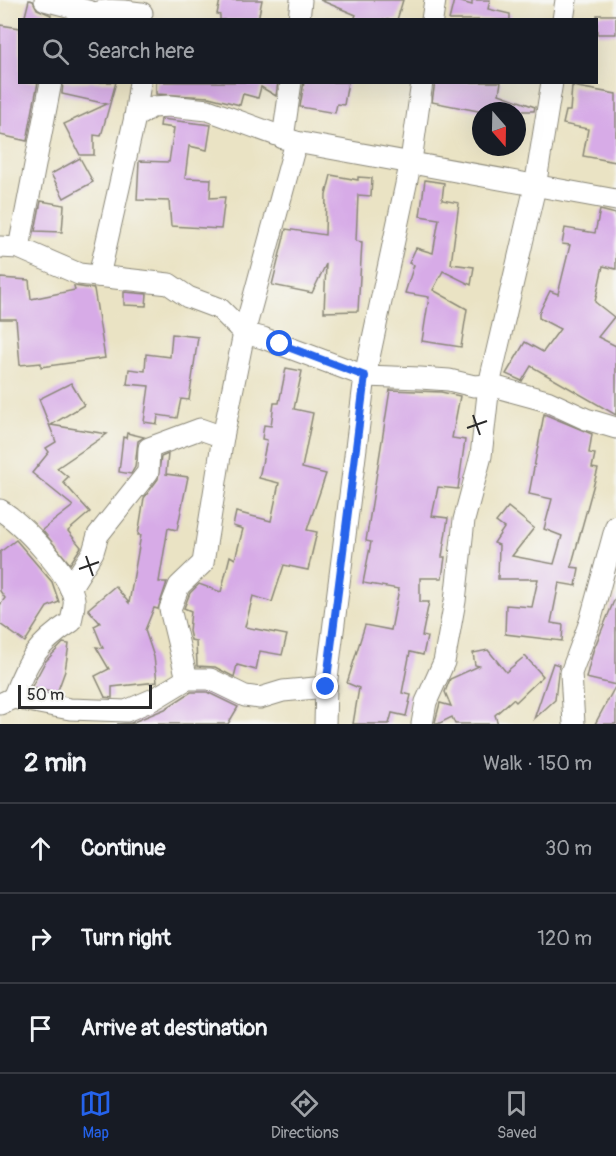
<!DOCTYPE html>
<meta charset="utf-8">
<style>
:root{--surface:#171b24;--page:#242831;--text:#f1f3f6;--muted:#9ea1a6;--line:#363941;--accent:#2563eb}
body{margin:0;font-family:Pangolin,sans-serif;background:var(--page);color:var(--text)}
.compass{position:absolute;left:472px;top:102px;width:54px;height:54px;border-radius:50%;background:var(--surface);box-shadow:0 6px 24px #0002;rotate:160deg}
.scale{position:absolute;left:18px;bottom:15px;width:134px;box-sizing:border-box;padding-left:6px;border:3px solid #2b2b2b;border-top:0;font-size:16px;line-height:21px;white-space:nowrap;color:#2b2b2b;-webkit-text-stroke:4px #f6f6f2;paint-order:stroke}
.stop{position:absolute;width:18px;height:18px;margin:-14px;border:4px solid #2563eb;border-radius:50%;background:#fff}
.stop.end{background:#2563eb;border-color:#fff;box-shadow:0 2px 6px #0008}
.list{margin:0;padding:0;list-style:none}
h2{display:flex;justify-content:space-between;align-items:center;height:78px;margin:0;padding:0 24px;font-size:26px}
h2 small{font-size:20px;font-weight:400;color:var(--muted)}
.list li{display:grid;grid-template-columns:39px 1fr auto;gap:18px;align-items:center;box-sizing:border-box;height:90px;padding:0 24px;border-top:2px solid var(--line)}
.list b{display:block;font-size:22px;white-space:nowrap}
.list em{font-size:20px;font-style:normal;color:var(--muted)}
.icon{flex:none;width:33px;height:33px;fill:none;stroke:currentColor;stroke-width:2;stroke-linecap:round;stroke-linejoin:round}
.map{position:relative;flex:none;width:616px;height:724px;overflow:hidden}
.search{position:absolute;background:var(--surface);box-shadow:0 6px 24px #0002;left:18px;right:18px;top:18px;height:66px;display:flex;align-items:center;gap:15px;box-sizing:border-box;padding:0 21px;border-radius:0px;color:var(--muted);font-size:22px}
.sheet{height:348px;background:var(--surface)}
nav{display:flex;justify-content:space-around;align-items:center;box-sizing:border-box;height:84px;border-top:2px solid var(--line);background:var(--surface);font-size:16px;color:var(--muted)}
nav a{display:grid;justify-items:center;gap:3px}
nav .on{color:var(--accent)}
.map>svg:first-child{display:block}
.building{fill:#d7abe7}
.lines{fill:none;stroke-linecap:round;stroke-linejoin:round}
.minor-casing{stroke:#8a8778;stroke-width:23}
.minor{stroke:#fff;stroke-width:21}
.route{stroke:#2563eb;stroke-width:8}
.ticks{fill:none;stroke:#2b2b2b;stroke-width:2}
</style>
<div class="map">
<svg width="616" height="724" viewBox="0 0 616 724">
<rect width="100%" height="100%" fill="#f6f6f2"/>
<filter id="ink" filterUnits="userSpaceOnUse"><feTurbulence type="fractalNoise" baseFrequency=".0167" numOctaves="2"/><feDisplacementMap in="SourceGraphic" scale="12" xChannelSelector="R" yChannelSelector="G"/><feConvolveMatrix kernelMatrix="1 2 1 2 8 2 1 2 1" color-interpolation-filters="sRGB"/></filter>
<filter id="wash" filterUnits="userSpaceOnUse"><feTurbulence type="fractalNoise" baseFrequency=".008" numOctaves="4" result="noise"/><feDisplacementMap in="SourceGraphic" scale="24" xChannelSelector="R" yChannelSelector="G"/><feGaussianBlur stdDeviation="1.35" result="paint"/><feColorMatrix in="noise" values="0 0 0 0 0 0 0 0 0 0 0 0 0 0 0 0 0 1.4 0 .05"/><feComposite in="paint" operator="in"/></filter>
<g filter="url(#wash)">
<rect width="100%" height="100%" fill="#eae3c4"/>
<g id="blocks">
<g class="building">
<path d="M 29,0 L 33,1 L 37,9 L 51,15 L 50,20 L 24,20 Z"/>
<path d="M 220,0 L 262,0 L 258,20 L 220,20 L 220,15 L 217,14 Z"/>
<path d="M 320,0 L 403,0 L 397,20 L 354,20 L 356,15 Z"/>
<path d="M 454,0 L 472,5 L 472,0 L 490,0 L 488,9 L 510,14 L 510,20 L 449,20 Z"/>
<rect x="597" y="15" width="19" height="19"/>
<path d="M 0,25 L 20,28 L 20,82 L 38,82 L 27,141 L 0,135 Z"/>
<path d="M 63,82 L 116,82 L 101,136 L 94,135 L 94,155 L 80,155 L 64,124 L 107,104 L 62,94 Z"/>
<path d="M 156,82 L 278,82 L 276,96 L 261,87 L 258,98 L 243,94 L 240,105 L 209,97 L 156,94 Z"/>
<path d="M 304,82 L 348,82 L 344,105 L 337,104 L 335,113 L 300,107 Z"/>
<path d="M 435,82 L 501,82 L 499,94 L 535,107 L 534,111 L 478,111 L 432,102 Z"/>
<path d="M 572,86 L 616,94 L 616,162 L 583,156 L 588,129 L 563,124 L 566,111 L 570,111 Z"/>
<path d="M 161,119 L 211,125 L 207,150 L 189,146 L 185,178 L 211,179 L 210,198 L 225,197 L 221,229 L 171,226 L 169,201 L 137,200 L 139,161 L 169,162 L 174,128 L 160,126 Z"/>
<path d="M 80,158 L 93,182 L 64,198 L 51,174 Z"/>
<path d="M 331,175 L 358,180 L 358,177 L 372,178 L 371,196 L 358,195 L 356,241 L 362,242 L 358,311 L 324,312 L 326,264 L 312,293 L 272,285 L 286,229 L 325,235 L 326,195 Z"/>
<path d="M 425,180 L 444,183 L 442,200 L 459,203 L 451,264 L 474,267 L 471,285 L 443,271 L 433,290 L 467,309 L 461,347 L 422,341 L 429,297 L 405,293 L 414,265 L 409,263 L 416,248 L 433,253 L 439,219 L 420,216 Z"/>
<path d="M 41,201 L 64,205 L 62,232 L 35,231 Z"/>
<path d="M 600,210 L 616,214 L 616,269 L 603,266 L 595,302 L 614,317 L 598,337 L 616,346 L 616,415 L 531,366 L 522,381 L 506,374 L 525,342 L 543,352 L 560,329 L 539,318 L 539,313 L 550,291 L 558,294 L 570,245 L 562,244 L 565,228 L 595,233 Z"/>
<path d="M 0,278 L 29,280 L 31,299 L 75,290 L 74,286 L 94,289 L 105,358 L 41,367 L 41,363 L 20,365 L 16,319 L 0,319 Z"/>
<path d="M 124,292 L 147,294 L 146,306 L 124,305 Z"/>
<path d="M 172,334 L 198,337 L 189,400 L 181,399 L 177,418 L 158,415 L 157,424 L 144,422 L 149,386 L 127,384 L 129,369 L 145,371 L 146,354 L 170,357 Z"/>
<path d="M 286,368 L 302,371 L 294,409 L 313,413 L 302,468 L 326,474 L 307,530 L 317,532 L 308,570 L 284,565 L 272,602 L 253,596 L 245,627 L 287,635 L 282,655 L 260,651 L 256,670 L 237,665 L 234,677 L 215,667 L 197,666 L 196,641 L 191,640 L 189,631 L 191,611 L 184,608 L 190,593 L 199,584 L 221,592 L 230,556 L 235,559 L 243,529 L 233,526 L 236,512 L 271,521 L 279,483 L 259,478 L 267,440 L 262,439 L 264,425 L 271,426 L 274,403 L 279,403 Z"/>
<path d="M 71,383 L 84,405 L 51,425 L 107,434 L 57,468 L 68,477 L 63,482 L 90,512 L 68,531 L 81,547 L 70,564 L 42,530 L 73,506 L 32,473 L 49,452 L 46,448 L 56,442 L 39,399 Z"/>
<path d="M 390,390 L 441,392 L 460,396 L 452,438 L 465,440 L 458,489 L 438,487 L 432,516 L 448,518 L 442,557 L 445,557 L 442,578 L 420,578 L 420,602 L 429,602 L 422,636 L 427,637 L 423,655 L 410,652 L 402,693 L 411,695 L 406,716 L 392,713 L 389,724 L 353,724 L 359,688 L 347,683 L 365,625 L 391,630 L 399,589 L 363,583 L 371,542 L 366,541 Z"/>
<path d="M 544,414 L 592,434 L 589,453 L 595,454 L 592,468 L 598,469 L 571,567 L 579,568 L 576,586 L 559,583 L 551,623 L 563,625 L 562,641 L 505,634 L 506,605 L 532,607 L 538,579 L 498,579 L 499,545 L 494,543 L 504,528 L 496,522 L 508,507 L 534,528 L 512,556 L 554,564 L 562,536 L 544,529 L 552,499 L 529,494 Z"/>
<path d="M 127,433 L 144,437 L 138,441 L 135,467 L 131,474 L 119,472 L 123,437 L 126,438 Z"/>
<path d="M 168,454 L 166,474 L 188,477 L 177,530 L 168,528 L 159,582 L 167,582 L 158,609 L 154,608 L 145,630 L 154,657 L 157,682 L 112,687 L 112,698 L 105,697 L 95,676 L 109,669 L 96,647 L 103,648 L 94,626 L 100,623 L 88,609 L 115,586 L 129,603 L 141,535 L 138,535 L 144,498 L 158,479 L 161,457 Z"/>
<path d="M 16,540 L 52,582 L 59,602 L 47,607 L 25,642 L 0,624 L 0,605 L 5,598 L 0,591 L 0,552 Z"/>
<path d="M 616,596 L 616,685 L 586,678 L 593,651 Z"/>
<path d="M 63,643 L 69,644 L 65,671 L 57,693 L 31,688 L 45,662 Z"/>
<path d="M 488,650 L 506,672 L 525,656 L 543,676 L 516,702 L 513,699 L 495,715 L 498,724 L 455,724 L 452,717 L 438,724 L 435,722 L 440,703 L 451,706 L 445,692 L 450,679 L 479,666 L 475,665 L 473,653 Z"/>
<path d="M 553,663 L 559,665 L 555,700 L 534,719 Z"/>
<path d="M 616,685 L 616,724 L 595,724 Z"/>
<path d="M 191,692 L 207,692 L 238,707 L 228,724 L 117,724 L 131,723 L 165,709 Z"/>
</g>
</g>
</g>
<g filter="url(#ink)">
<use href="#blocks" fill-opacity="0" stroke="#8a8778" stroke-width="1.5"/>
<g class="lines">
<g class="minor-casing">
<g id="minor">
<path d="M 45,0 L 91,12"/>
<path d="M 79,20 C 101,7 118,10 142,13"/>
<path d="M 299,20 L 301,0"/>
<path d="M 432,20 L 435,0"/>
<path d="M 563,20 L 566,0"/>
<path d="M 135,117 L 140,82"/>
<path d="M 283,138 L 291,82"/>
<path d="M 0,247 L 19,248 L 79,274 L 169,284 L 188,297 L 220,309 L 244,333 L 263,338 L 365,376 L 420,378 L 449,380 L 474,386 L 489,385 L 547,401 L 586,419 L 616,428"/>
<path d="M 19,248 L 51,82"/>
<path d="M 99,276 L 135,117 L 152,107 L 170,106 L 208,110 L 296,142 L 616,200"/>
<path d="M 0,510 C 22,523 70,574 74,599 C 75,606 72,615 71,622 C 37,644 27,661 13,698"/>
<path d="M 70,588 L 93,552 L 98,535 L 148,472 L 149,448 L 200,429 L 223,437"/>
<path d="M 187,679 L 170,609 L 179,586 L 203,563 L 223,437 L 244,333 L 296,142"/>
<path d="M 0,704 L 13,698 L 70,709 L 126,711 L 154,699 L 187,679 L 210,679 L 245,696 L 260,698 L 283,691 L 326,687"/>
<path d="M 325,724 L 326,687 L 365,376 L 411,161 L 422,82"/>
<path d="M 422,724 L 426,702 L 444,662 L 455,601 L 464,520 L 481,456 L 489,385 L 535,187 L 552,82"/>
<path d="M 574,724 L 571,673 L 590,622 L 616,526"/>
</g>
</g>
<use href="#minor" class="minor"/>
</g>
</g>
<g class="lines" filter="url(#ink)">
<path class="route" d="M 280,344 L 365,376 L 326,687"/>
</g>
<path class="ticks" d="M 473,415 L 480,435M 467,428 L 487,421M 86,556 L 93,576M 79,569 L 99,562"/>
</svg>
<svg class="compass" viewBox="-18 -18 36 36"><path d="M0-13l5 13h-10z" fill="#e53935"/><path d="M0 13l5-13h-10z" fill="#9ea1a6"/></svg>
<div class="scale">50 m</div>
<div class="stop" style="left:280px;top:344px"></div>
<div class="stop end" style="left:326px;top:687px"></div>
<div class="search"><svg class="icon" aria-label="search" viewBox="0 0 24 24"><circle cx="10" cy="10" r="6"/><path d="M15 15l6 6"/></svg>Search here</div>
</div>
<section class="sheet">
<h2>2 min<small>Walk · 150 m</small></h2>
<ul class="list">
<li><svg class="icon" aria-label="ahead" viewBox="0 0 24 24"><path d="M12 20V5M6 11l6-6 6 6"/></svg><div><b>Continue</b></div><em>30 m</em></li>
<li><svg class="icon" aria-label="right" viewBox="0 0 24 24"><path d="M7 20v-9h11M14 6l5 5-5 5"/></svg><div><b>Turn right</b></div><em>120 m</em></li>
<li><svg class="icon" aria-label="arrive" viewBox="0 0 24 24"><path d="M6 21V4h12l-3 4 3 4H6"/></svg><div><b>Arrive at destination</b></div></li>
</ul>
</section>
<nav>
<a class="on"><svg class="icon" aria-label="map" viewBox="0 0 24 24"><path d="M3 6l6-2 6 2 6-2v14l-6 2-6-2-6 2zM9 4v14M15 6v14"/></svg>Map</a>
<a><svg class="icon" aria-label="directions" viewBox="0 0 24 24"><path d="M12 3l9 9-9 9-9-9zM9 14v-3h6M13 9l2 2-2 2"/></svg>Directions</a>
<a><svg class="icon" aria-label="saved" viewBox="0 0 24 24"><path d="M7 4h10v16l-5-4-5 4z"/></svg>Saved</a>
</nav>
